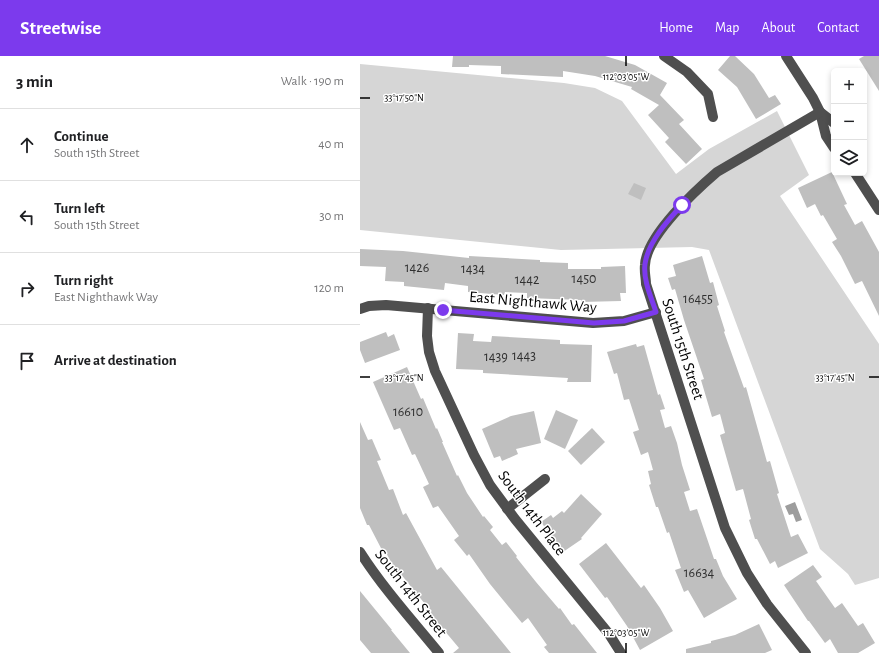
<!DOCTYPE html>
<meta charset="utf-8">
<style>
:root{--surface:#fff;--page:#f2f2f2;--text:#202124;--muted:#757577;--line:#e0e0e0;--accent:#7c3aed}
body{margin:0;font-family:"Alegreya Sans",sans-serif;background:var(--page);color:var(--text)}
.controls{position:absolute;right:12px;top:12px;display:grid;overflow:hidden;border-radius:6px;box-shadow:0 2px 6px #0003}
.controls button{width:36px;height:36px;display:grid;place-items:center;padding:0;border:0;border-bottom:1px solid var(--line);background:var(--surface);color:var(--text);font:20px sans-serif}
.stop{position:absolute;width:12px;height:12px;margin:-9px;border:3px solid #7c3aed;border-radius:50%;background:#fff}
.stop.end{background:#7c3aed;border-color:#fff;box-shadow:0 1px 4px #0008}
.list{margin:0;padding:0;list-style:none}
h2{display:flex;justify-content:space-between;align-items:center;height:52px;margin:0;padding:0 16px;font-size:17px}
h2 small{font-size:13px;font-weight:400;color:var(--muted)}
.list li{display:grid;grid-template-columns:26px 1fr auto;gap:12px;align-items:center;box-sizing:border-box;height:72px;padding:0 16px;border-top:1px solid var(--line)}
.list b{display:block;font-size:15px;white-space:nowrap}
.list p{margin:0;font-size:13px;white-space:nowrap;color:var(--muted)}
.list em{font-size:13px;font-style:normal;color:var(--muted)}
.icon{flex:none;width:22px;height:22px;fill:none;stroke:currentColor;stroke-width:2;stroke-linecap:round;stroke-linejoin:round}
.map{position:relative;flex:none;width:519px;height:597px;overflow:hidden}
header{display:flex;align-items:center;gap:24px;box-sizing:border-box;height:56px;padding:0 20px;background:var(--accent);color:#fff}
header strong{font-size:19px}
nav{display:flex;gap:22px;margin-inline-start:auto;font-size:14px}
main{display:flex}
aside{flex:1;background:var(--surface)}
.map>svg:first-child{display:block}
.green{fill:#d6d6d6}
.water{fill:#9d9d9d}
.building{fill:#bfbfbf}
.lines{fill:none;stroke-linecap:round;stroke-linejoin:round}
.minor{stroke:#4f4f4f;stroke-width:10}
.route{stroke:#7c3aed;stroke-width:5}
.ticks{fill:none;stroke:#000;stroke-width:1.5}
.labels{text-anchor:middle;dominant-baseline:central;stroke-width:3;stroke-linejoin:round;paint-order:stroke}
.number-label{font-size:14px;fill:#303030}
.street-label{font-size:16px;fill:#000;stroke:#fff}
.ticks-label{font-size:10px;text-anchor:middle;fill:#000;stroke:#fff;stroke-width:3;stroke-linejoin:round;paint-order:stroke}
</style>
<header>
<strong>Streetwise</strong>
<nav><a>Home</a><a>Map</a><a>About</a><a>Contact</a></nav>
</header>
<main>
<aside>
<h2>3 min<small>Walk · 190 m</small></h2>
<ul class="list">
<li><svg class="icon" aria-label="ahead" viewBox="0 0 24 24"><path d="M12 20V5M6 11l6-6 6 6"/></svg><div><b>Continue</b><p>South 15th Street</p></div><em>40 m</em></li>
<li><svg class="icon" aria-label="left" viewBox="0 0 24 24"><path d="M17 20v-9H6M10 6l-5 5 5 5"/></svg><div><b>Turn left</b><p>South 15th Street</p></div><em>30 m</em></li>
<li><svg class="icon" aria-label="right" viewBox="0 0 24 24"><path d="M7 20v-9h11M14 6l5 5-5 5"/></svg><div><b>Turn right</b><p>East Nighthawk Way</p></div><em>120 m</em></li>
<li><svg class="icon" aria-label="arrive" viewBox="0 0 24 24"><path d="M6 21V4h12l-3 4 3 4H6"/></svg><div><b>Arrive at destination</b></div></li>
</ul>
</aside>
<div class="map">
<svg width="519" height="597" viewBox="0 0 519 597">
<rect width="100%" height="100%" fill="#fff"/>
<path class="green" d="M 0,8 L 204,27 L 235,32 L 262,45 L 316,118 L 349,93 L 417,55 L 449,119 L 420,140 L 519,288 L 519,522 L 495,529 L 488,518 L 460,493 L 349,194 L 332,191 L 201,194 L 0,174 Z"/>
<path class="water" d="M 435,446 L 442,464 L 436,466 L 433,458 L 429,459 L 425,450 Z"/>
<g class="building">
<path d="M 93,0 L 245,0 L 275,9 L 307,27 L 300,39 L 324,64 L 319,68 L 342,93 L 326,108 L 305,86 L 309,82 L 288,59 L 299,49 L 271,33 L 272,31 L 235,20 L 203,15 L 203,21 L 141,18 L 141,10 L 109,9 L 109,11 L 92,11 Z"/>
<path d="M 370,0 L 375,0 L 394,18 L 409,42 L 415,39 L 421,48 L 396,63 L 377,31 L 358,14 Z"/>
<path d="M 504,0 L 519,0 L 519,35 L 499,3 Z"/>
<path d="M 472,116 L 487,148 L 484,149 L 495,169 L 502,165 L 519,196 L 519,260 L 502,225 L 495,228 L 481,200 L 472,186 L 477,183 L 463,159 L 461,160 L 455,148 L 447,152 L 438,132 Z"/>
<path d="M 274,127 L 286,132 L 281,144 L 268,138 Z"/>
<path d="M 0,193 L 43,195 L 109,202 L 109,200 L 180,204 L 180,206 L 208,207 L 208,213 L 241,213 L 241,211 L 265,210 L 266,237 L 260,237 L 261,245 L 221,246 L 221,244 L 167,242 L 167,237 L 145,236 L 144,239 L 108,236 L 108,230 L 85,227 L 84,234 L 44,230 L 44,226 L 25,225 L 26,211 L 0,210 Z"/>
<path d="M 342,200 L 350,227 L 353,226 L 359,249 L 357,250 L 365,275 L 364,276 L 384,332 L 386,331 L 407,406 L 410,405 L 419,437 L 417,438 L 431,481 L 438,478 L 448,497 L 418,512 L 415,505 L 410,508 L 397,483 L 395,483 L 389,464 L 391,463 L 383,433 L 376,435 L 360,379 L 365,377 L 360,358 L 352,361 L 341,324 L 344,323 L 324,264 L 315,233 L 312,234 L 308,222 L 316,220 L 313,209 Z"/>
<path d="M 26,276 L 28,281 L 34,278 L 40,294 L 5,307 L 0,294 L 0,286 Z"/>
<path d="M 98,277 L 114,278 L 113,285 L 131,286 L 132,280 L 200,284 L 200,288 L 232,289 L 231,326 L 207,326 L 208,322 L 123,317 L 123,314 L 96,313 Z"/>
<path d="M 276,288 L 277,291 L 284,289 L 298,339 L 300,338 L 305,353 L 300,354 L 305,372 L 311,370 L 317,387 L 322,409 L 330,434 L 324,436 L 330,455 L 337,453 L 354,503 L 356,503 L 363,520 L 377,543 L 344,562 L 328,534 L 324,536 L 315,514 L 321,512 L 309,476 L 307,477 L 298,451 L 296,451 L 289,429 L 291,428 L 288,415 L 293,414 L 288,396 L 281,399 L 273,376 L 279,374 L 269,343 L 264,344 L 257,317 L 254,318 L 247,296 Z"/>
<path d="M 47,311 L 61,343 L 63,342 L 76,373 L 77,372 L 83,386 L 82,386 L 97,420 L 98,419 L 107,437 L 123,461 L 124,460 L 133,471 L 130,474 L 142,489 L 146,486 L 157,500 L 156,501 L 176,526 L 199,553 L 200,552 L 212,569 L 214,568 L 237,597 L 189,597 L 184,591 L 187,589 L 168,562 L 162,567 L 130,528 L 109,498 L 107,500 L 94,484 L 99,480 L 78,450 L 73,452 L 63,431 L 69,428 L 55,398 L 52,399 L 40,372 L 34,374 L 13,326 Z"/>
<path d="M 196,354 L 218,364 L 205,393 L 184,383 Z"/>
<path d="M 174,355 L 181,387 L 156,393 L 158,398 L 142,405 L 140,400 L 134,402 L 122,373 L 151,360 Z"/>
<path d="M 0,366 L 8,384 L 12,383 L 21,404 L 17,405 L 29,434 L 33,433 L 43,459 L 46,457 L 77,514 L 81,511 L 151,597 L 93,597 L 99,592 L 63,549 L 65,548 L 40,517 L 38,518 L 25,495 L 23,496 L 9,469 L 7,469 L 0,452 Z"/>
<path d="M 232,372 L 245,386 L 221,409 L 208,395 Z"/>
<path d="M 221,438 L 242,458 L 221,482 L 222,483 L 203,496 L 181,466 L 191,459 L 193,462 L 202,455 L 204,457 Z"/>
<path d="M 246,487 L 281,532 L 284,529 L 300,552 L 313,575 L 280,594 L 267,570 L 247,541 L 245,542 L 219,508 Z"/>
<path d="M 453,509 L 462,521 L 456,525 L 475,552 L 482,547 L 498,570 L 503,567 L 515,587 L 498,597 L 478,597 L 470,583 L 465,587 L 449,565 L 448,565 L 424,529 Z"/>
<path d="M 0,535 L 32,574 L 31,574 L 50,597 L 11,597 L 0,584 Z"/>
<path d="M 399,568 L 412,594 L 405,597 L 326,597 L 326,593 L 351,587 L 351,585 L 375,579 Z"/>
</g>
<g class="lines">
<g class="minor">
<path d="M 304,0 L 327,16 L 348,38 L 353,61"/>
<path d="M 426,0 L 453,42 L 460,56 L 466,80 L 474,92"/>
<path d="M 460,56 L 474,67"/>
<path d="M 495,117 L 519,154"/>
<path d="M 68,252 L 67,280 L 69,296 L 75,315 L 114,399 L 130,429 L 155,463 L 249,578 L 261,597"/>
<path d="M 0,253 L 9,250 L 26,249 L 233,267 L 264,265 L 296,256"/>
<path d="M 147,453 L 185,423"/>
<path d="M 0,496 C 23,532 52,564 79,597"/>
<path d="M 446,597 L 407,548 L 387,517 L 365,472 L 286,228 C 286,222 284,215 285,209 C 286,180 336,134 357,116 L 460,56"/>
</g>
</g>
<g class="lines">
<path class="route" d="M 83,254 L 234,267 L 264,265 L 296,256 C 291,241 283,224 285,208 C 288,186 308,164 322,149"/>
</g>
<path class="ticks" d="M 266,0 L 266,10M 0,42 L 10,42M 0,321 L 10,321M 509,321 L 519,321M 266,587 L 266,597"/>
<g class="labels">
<g class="number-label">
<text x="57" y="212">1426</text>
<text x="113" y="213">1434</text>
<text x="224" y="223">1450</text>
<text x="167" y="224">1442</text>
<text x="338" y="243">16455</text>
<text x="164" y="300">1443</text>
<text x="136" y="301">1439</text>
<text x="48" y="356">16610</text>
<text x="339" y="517">16634</text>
</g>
<g class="street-label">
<text transform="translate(173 246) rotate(5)">East Nighthawk Way</text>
<text transform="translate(323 293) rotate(72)">South 15th Street</text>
<text transform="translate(172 457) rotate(53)">South 14th Place</text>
<text transform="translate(51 537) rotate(52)">South 14th Street</text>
</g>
</g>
<g class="ticks-label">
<text x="266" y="24">112°03'05"W</text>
<text x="44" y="45">33°17'50"N</text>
<text x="44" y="325">33°17'45"N</text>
<text x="475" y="325">33°17'45"N</text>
<text x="266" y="580">112°03'05"W</text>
</g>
</svg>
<div class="controls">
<button>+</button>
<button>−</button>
<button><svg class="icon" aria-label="layers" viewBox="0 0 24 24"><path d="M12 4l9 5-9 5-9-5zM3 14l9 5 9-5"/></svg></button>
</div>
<div class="stop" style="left:322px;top:149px"></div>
<div class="stop end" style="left:83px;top:254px"></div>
</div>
</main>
